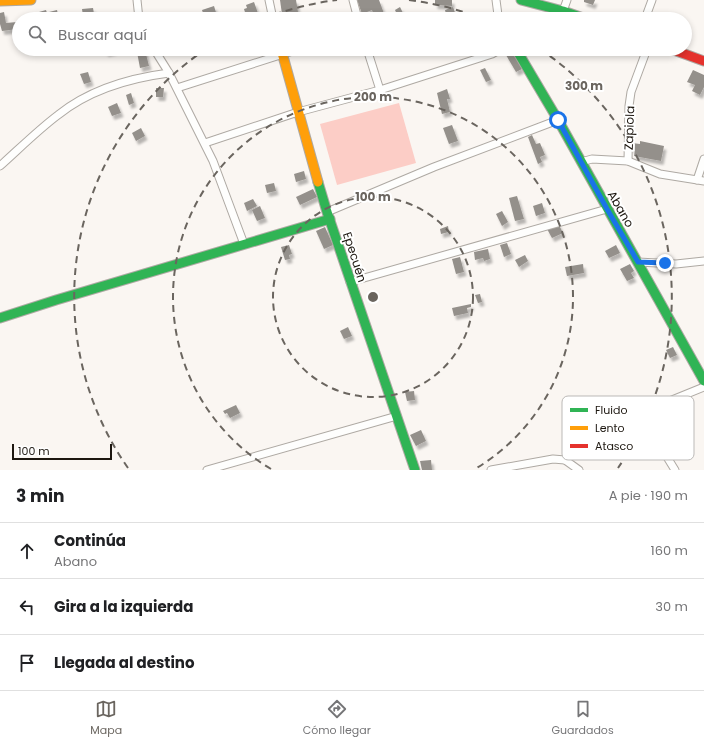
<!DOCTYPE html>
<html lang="es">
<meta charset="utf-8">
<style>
:root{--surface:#fff;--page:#f6f6f6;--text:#202124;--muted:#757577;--line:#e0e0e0;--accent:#6a655f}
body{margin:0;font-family:Poppins,sans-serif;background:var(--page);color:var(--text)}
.scale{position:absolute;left:12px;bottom:10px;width:100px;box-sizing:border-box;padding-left:4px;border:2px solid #1d1710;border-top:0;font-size:11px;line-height:14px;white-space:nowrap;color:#1d1710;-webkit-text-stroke:3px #fff;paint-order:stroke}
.stop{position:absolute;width:12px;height:12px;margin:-9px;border:3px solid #1a73e8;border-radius:50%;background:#fff}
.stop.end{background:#1a73e8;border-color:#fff;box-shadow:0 1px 4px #0008}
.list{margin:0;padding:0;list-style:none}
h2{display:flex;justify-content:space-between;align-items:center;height:52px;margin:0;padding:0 16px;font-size:17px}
h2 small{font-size:13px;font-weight:400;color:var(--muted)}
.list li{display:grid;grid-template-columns:26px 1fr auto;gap:12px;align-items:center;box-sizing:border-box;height:56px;padding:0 16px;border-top:1px solid var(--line)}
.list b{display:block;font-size:15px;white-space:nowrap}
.list p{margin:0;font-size:13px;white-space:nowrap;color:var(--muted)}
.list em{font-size:13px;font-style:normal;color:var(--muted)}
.icon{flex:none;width:22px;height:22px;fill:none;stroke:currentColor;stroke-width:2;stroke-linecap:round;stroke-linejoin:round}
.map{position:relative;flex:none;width:704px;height:470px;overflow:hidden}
.search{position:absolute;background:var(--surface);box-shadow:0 2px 6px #0003;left:12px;right:12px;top:12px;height:44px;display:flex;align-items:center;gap:10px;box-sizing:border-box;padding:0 14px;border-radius:22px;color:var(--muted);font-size:15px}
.sheet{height:220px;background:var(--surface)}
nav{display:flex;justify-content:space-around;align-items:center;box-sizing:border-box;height:56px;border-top:1px solid var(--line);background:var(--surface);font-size:11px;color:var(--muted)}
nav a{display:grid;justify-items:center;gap:2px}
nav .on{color:var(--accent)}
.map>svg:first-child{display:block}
.green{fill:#fccdc6}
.building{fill:#94908b;filter:url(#shadow)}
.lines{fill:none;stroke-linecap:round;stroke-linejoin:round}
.street-casing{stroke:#aea9a3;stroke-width:9}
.fast-casing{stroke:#aea9a3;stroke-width:11}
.slow-casing{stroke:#aea9a3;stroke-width:11}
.jam-casing{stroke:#aea9a3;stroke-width:11}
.street{stroke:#fefefd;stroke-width:7}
.fast{stroke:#30b455;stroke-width:9}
.slow{stroke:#ff9f0a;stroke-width:9}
.jam{stroke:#e5322d;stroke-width:9}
.route{stroke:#1a73e8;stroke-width:5}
.ring{fill:none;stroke:#6a655f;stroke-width:2;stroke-dasharray:7 5}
.labels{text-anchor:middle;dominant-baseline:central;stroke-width:4;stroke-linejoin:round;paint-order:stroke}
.street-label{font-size:12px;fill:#1d1710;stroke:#fff}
.key{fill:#fff;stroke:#bbb9b7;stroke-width:1}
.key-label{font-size:11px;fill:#1d1710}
.centre{fill:#6a655f;stroke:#fff;stroke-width:2}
.ring-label{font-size:12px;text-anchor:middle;font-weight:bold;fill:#6a655f;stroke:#fff;stroke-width:4;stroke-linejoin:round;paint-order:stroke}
</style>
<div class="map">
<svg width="704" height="470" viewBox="0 0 704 470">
<defs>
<filter id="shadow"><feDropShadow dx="2.5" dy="4" stdDeviation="1" flood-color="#0004"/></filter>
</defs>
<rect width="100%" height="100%" fill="#faf6f2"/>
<path class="green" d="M 399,103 L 416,163 L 337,185 L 320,124 Z"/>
<g class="building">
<path d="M 280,0 L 296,0 L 298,12 L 282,14 Z"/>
<path d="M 357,0 L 379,0 L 386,19 L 375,19 L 372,10 L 362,14 Z"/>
<path d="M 435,0 L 452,0 L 452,6 L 435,5 Z"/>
<path d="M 584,0 L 595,0 L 593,5 L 584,2 Z"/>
<path d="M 254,2 L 260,19 L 247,19 L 244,9 L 247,8 L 246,5 Z"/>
<path d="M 214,6 L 218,19 L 205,19 L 202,10 Z"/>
<path d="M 400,7 L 406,19 L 399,19 L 395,10 Z"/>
<path d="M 453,7 L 457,18 L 447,19 L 445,10 Z"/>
<path d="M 93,8 L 95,19 L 80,19 L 80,16 L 83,16 L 82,9 Z"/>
<path d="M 46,10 L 49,19 L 41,19 L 39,12 Z"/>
<path d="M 57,10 L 59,19 L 52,19 L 49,12 Z"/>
<path d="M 4,12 L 6,23 L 17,22 L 18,29 L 2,31 L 0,24 L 0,13 Z"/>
<path d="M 68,12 L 70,19 L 61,19 L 60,14 Z"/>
<path d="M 105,49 L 113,49 L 114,51 L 106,53 Z"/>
<path d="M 145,50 L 149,66 L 140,68 L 137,52 Z"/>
<path d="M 512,51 L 522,69 L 516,72 L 506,55 Z"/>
<path d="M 485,68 L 491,80 L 486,82 L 480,70 Z"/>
<path d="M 693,70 L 704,75 L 704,87 L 700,95 L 692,91 L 695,85 L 687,82 Z"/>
<path d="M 88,72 L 91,82 L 84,84 L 80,74 Z"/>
<path d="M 156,88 L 164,88 L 163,97 L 156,97 Z"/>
<path d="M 447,89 L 450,99 L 447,99 L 450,112 L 442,114 L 437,93 Z"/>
<path d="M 131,93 L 134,103 L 129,105 L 126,95 Z"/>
<path d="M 117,103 L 121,113 L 112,116 L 108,107 Z"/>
<path d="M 452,125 L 458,141 L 449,144 L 443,128 Z"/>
<path d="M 141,128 L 145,136 L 136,141 L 132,133 Z"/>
<path d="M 532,135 L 536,144 L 540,143 L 545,155 L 540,157 L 542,162 L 538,164 L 528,137 Z"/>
<path d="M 640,141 L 664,146 L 661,161 L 634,156 L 635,150 L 631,149 L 632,143 L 640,144 Z"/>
<path d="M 304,171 L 306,179 L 296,182 L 294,174 Z"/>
<path d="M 274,183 L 276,191 L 267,193 L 265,185 Z"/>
<path d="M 313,189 L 317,197 L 300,205 L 296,197 Z"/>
<path d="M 517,196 L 524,219 L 515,221 L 509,198 Z"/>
<path d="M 253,199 L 257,206 L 247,211 L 244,203 Z"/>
<path d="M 542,203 L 545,213 L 536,216 L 533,206 Z"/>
<path d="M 260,206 L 265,218 L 257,221 L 252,210 Z"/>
<path d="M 502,211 L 508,222 L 502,226 L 496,214 Z"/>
<path d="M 558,223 L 563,233 L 552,238 L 547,229 Z"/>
<path d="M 448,226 L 449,232 L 441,234 L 440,229 Z"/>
<path d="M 325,227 L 333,245 L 324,249 L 316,231 Z"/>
<path d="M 507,243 L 511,254 L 504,257 L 500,245 Z"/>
<path d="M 289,245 L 292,254 L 289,255 L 290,259 L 285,260 L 281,247 Z"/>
<path d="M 616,245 L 620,253 L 609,258 L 605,251 Z"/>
<path d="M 488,249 L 490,259 L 484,261 L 483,258 L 475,260 L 474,252 Z"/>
<path d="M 525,255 L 528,261 L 519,267 L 515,260 Z"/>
<path d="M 460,257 L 464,272 L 456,274 L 452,259 Z"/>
<path d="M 583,264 L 584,273 L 567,276 L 565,267 Z"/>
<path d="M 630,264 L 634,271 L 631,273 L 634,278 L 627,281 L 620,269 Z"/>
<path d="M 480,294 L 482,302 L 478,303 L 475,295 Z"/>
<path d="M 471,304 L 471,307 L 467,308 L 468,313 L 454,316 L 452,308 Z"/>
<path d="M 348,327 L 352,336 L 344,339 L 340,331 Z"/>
<path d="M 673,347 L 677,355 L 670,358 L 666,350 Z"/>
<path d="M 414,391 L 415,400 L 407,401 L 405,392 Z"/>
<path d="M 236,405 L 240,413 L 230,418 L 227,413 L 225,414 L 223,411 Z"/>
<path d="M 421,430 L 426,441 L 416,446 L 410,435 Z"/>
<path d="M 431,460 L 432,470 L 422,470 L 420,461 Z"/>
</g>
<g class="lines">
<g class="street-casing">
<g id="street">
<path d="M 137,0 L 139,19"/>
<path d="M 269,0 L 273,19"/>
<path d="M 353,0 L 358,19"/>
<path d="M 496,0 L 498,15 L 500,19"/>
<path d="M 563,11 L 567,0"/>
<path d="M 645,19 L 652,0"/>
<path d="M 154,49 L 169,73 L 213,161 L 244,244"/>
<path d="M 367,49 L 380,90"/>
<path d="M 177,88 L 299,49"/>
<path d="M 205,143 L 298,112 L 380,90 L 492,54 L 501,49"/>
<path d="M 628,161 L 629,106 L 631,92 L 647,49"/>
<path d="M 581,162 L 592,159 L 628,161 L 660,174 L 704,181"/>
<path d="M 0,166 C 19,149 38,130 58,115 C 89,90 130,78 169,73"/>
<path d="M 697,180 L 704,159"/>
<path d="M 327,212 L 434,167 L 558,120"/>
<path d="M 638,262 L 676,264 L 704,261"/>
<path d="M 350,282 L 607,209"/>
<path d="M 640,413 L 675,470"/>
<path d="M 565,460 L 593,431 L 600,427 L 640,413 L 704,387"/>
<path d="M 207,470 L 397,416"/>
<path d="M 491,470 L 553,459 L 565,460 L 579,470"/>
</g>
</g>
<g class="fast-casing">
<g id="fast">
<path d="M 521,0 L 563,11 L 586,19"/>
<path d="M 516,49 L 558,120 L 704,381"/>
<path d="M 318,182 L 327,212 L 415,470"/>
<path d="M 0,318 L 56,300 L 330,219"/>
</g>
</g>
<g class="slow-casing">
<g id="slow">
<path d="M 0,1 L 31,0"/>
<path d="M 281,49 L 318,182"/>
</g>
</g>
<g class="jam-casing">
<path id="jam" d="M 671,49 L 704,61"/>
</g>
<use href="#street" class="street"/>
<use href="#fast" class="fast"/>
<use href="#slow" class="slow"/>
<use href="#jam" class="jam"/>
</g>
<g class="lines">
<path class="route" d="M 558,120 L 607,209 L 638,262 L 665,263"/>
</g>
<g class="ring">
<circle cx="373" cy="297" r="100"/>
<path d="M271 469A200 200 0 1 1 475 469"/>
<path d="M128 468A299 299 0 0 1 206 49M263 19A299 299 0 0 1 337 0M409 0A299 299 0 0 1 483 19M540 49A299 299 0 0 1 618 468"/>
</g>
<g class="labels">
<g class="street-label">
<text transform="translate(629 128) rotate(-88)">Zapiola</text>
<text transform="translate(621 209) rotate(60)">Abano</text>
<text transform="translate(355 257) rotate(72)">Epecuén</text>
</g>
</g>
<rect x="562" y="396" width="132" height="64" rx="6" class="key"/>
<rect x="570" y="408" width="18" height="4" fill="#30b455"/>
<rect x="570" y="426" width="18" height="4" fill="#ff9f0a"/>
<rect x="570" y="444" width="18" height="4" fill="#e5322d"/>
<g class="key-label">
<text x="595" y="414">Fluido</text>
<text x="595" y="432">Lento</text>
<text x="595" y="450">Atasco</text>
</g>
<circle cx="373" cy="297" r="6" class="centre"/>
<g class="ring-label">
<text x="584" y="90">300 m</text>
<text x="373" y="101">200 m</text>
<text x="373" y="201">100 m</text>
</g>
</svg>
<div class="scale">100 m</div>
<div class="stop" style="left:558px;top:120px"></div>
<div class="stop end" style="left:665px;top:263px"></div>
<div class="search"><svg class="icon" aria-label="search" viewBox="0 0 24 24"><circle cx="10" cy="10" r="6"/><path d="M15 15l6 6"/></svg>Buscar aquí</div>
</div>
<section class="sheet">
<h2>3 min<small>A pie · 190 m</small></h2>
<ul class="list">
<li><svg class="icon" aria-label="ahead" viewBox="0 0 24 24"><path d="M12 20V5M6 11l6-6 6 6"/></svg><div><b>Continúa</b><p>Abano</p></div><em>160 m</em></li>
<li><svg class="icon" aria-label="left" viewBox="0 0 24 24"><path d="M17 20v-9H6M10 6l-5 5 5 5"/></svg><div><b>Gira a la izquierda</b></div><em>30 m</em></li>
<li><svg class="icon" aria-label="arrive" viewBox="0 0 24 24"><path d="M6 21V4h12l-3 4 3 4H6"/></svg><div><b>Llegada al destino</b></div></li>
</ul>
</section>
<nav>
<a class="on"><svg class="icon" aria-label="map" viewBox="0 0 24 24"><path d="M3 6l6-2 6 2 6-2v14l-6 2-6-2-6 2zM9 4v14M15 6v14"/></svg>Mapa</a>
<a><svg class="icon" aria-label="directions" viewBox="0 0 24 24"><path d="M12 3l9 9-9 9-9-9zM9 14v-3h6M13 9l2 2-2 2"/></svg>Cómo llegar</a>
<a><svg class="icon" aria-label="saved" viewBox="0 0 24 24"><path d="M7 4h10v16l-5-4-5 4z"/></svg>Guardados</a>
</nav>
